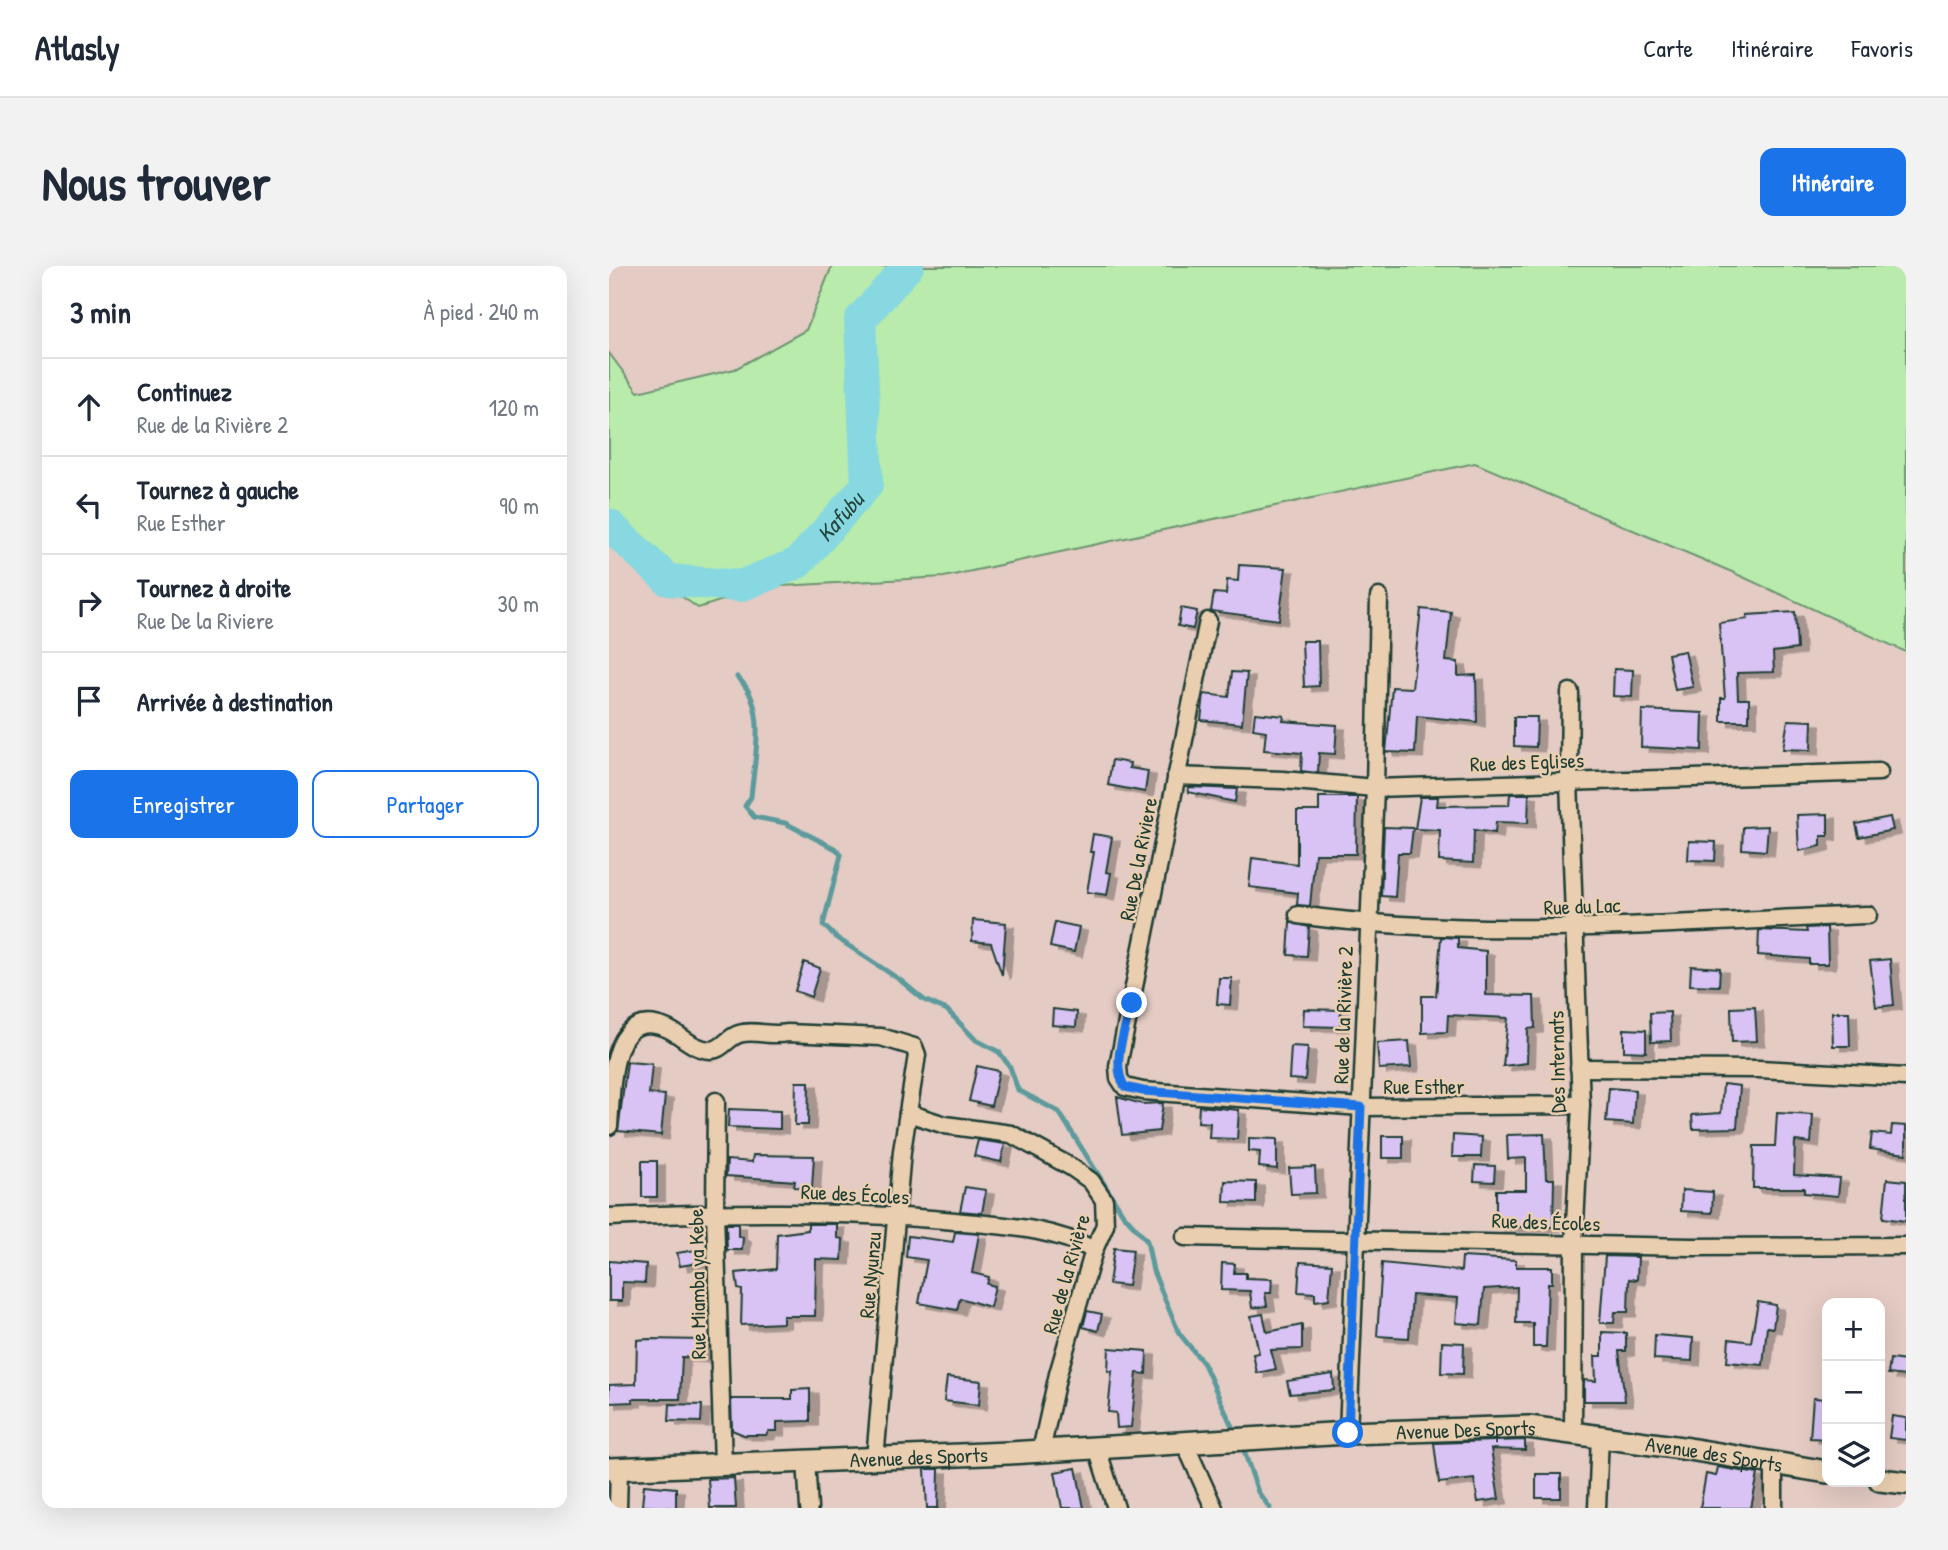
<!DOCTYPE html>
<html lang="fr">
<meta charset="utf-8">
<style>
:root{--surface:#fff;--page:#f2f2f3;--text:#1f2937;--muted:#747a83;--line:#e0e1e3;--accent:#1a73e8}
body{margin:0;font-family:"Patrick Hand",sans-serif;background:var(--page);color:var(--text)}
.controls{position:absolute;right:21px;bottom:21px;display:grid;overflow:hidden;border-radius:14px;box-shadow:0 7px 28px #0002}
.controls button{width:63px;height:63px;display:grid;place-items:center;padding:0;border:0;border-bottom:2px solid var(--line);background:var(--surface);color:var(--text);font:35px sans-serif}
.stop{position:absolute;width:21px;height:21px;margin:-16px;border:5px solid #1a73e8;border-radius:50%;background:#fff}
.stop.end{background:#1a73e8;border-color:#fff;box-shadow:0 2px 7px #0008}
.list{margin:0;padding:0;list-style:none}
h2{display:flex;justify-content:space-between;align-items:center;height:91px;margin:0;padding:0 28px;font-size:30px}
h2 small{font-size:23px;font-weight:400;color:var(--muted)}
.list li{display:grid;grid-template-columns:46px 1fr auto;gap:21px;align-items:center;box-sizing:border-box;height:98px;padding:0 28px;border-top:2px solid var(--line)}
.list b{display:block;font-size:26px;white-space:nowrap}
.list p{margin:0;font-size:23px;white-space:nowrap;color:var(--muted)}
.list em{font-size:23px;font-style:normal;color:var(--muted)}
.actions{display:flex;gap:14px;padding:21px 28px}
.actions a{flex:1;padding:16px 0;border:2px solid var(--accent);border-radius:14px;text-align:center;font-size:24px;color:var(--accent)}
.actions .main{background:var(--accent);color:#fff}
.icon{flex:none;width:38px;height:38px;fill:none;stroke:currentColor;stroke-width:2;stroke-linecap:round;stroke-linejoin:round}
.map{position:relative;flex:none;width:1297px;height:1242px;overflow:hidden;border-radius:14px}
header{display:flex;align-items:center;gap:42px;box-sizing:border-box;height:98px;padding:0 35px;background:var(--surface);border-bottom:2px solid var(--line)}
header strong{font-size:33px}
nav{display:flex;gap:38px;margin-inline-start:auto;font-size:24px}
.intro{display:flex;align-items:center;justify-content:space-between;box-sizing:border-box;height:168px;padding:0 42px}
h1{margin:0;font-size:49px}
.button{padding:18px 32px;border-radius:14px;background:var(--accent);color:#fff;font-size:24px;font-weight:700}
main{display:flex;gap:42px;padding:0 42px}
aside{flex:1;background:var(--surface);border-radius:14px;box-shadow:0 7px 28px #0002}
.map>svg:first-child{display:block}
.green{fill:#b8ebac;stroke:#6c9470;stroke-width:2}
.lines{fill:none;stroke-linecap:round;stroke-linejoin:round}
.stream{stroke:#5d9a9c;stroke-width:5}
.river{stroke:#87d8e1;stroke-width:32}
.building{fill:#d8c3f4;stroke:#1f3d34;stroke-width:2;filter:url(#shadow)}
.minor-casing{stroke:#1f3d34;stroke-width:21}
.tertiary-casing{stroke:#1f3d34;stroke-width:26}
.minor{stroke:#e9cfb0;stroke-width:16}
.tertiary{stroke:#e9cfb0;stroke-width:21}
.route{stroke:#1a73e8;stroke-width:9}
.labels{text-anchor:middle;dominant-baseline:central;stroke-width:5;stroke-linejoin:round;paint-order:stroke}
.street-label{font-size:21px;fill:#1f3d34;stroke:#e9cfb0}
.water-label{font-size:23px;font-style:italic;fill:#24453d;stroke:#e9cfb0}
</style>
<header>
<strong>Atlasly</strong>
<nav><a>Carte</a><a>Itinéraire</a><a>Favoris</a></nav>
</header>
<div class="intro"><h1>Nous trouver</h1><a class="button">Itinéraire</a></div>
<main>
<aside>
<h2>3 min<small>À pied · 240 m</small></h2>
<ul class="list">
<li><svg class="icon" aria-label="ahead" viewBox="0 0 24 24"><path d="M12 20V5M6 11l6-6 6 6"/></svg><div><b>Continuez</b><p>Rue de la Rivière 2</p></div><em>120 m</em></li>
<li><svg class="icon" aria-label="left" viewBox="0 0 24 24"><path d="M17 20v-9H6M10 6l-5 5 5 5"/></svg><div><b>Tournez à gauche</b><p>Rue Esther</p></div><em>90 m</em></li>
<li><svg class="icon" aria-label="right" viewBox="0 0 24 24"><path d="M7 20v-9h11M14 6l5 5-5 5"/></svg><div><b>Tournez à droite</b><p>Rue De la Riviere</p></div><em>30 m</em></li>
<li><svg class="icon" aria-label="arrive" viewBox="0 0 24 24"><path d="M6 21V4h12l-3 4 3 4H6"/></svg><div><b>Arrivée à destination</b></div></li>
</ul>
<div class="actions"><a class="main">Enregistrer</a><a>Partager</a></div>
</aside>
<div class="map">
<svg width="1297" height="1242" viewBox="0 0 1297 1242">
<defs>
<filter id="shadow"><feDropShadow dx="8" dy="4.5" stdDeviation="0" flood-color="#0004"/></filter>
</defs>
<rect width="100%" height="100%" fill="#e4cbc4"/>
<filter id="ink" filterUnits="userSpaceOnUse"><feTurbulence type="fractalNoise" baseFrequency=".0143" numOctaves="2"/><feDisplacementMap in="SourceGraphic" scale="14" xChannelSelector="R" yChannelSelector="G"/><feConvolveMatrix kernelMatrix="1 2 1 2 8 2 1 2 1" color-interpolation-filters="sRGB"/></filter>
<g filter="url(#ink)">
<path class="green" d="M 223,0 L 1297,0 L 1297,386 L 1123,306 L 866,197 L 335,311 L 155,321 L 89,342 L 0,279 L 0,87 L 29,126 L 126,103 L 197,64 Z"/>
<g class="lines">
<g class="stream">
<path d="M 128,411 C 160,439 145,493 142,531 L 136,540 L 145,551 L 176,557 L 227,583 L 232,589 L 214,659 L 228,672 L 291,714 L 315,734 L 338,744 L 367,774 L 390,786 L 401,801 L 409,824 L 450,846 L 514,948 L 538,975 L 544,1005 L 570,1067 L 595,1098 L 626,1167"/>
<path d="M 633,1179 L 649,1226 L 661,1242"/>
</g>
<path class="river" id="s1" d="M 0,259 L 59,314 L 131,320 L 189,297 L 258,219 L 251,54 L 299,0"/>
</g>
<g class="building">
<path d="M 630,299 L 677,302 L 670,354 L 602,345 L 605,327 L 617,328 L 618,314 L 629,315 Z"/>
<path d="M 572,342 L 588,345 L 584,363 L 569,360 Z"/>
<path d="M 812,343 L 842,346 L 837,395 L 849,396 L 849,410 L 867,409 L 868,456 L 808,450 L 806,487 L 777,486 L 783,421 L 803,422 Z"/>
<path d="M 1186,346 L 1188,383 L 1164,386 L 1165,406 L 1128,407 L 1129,433 L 1140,433 L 1140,455 L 1112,455 L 1112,432 L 1116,432 L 1110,357 L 1139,353 L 1138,349 Z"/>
<path d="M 693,375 L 709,375 L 710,420 L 695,421 Z"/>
<path d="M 1076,385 L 1084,421 L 1066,424 L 1059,388 Z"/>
<path d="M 1005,403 L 1024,404 L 1023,431 L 1004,430 Z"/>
<path d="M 623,406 L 638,407 L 633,458 L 592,454 L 595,428 L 620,431 Z"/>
<path d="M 1033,444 L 1094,447 L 1093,484 L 1032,481 Z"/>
<path d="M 646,447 L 675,450 L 674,455 L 728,459 L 726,488 L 710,487 L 709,507 L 692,505 L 693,487 L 655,484 L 657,465 L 644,463 Z"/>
<path d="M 905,451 L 928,451 L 927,481 L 905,480 Z"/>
<path d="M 1179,454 L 1203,455 L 1202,484 L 1174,483 Z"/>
<path d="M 503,494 L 521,497 L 520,502 L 539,505 L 536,526 L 499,519 Z"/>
<path d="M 580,521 L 628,523 L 626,536 L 579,526 Z"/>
<path d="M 901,528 L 920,528 L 919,557 L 887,556 L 886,567 L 865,564 L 864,597 L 830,595 L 831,564 L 806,563 L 811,531 L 829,531 L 828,540 L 900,539 Z"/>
<path d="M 710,531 L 748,531 L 747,588 L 706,588 L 701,640 L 688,639 L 689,627 L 640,621 L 643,592 L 688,598 L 688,545 L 710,545 Z"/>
<path d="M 1219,548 L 1219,570 L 1212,570 L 1212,580 L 1190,585 L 1188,549 Z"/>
<path d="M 1281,551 L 1284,564 L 1250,571 L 1247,558 Z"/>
<path d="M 1159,560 L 1157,585 L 1133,583 L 1134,561 Z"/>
<path d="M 775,561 L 804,562 L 801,587 L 789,587 L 786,631 L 772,630 Z"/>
<path d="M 484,568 L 503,571 L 497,606 L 502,607 L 498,629 L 478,626 L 485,586 L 481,586 Z"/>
<path d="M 1080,575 L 1107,576 L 1106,595 L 1079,594 Z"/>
<path d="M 364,654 L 397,657 L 393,709 L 382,677 L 363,675 Z"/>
<path d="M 446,656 L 470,661 L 465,686 L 441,681 Z"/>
<path d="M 681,656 L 700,661 L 698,690 L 679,689 Z"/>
<path d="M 1218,661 L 1219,698 L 1200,698 L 1200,693 L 1149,689 L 1150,664 L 1198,666 L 1197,662 Z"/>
<path d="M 832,671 L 849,672 L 849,682 L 877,685 L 877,729 L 925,730 L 926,762 L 919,763 L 918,797 L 894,800 L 899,752 L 839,749 L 838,766 L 813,767 L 813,730 L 827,730 Z"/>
<path d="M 1281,693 L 1285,739 L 1267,741 L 1261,695 Z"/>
<path d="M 195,696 L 211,702 L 202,731 L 186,725 Z"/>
<path d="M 1082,700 L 1111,702 L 1110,720 L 1081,719 Z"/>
<path d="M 610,712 L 623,712 L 621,739 L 608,738 Z"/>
<path d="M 1146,741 L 1148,775 L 1123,776 L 1122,742 Z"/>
<path d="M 444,743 L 468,746 L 467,761 L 443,759 Z"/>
<path d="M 695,743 L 732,744 L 731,761 L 694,760 Z"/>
<path d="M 1061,746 L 1062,775 L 1042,776 L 1041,747 Z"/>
<path d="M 1223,746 L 1240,746 L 1241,780 L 1224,780 Z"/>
<path d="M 1015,763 L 1037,764 L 1037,786 L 1015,785 Z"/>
<path d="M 800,775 L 802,801 L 770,803 L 768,777 Z"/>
<path d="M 682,780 L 699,781 L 696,814 L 680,813 Z"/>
<path d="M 18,796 L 43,798 L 40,828 L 56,829 L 52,869 L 9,865 Z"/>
<path d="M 368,800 L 390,805 L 382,840 L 360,835 Z"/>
<path d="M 187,816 L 200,816 L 199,859 L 186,859 Z"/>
<path d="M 1114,818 L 1131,820 L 1128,862 L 1084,863 L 1083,849 L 1112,847 Z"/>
<path d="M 1000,822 L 1026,824 L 1024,858 L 997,856 Z"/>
<path d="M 508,831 L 533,838 L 554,837 L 550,865 L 513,869 Z"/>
<path d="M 590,840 L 630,844 L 628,873 L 600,872 L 601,857 L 589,856 Z"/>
<path d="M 120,843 L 171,845 L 171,863 L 119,861 Z"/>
<path d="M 1168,847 L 1204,849 L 1202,877 L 1186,875 L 1185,909 L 1231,912 L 1229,930 L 1195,927 L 1195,922 L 1144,922 L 1145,880 L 1166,880 Z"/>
<path d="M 1283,859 L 1297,860 L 1297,888 L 1261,883 L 1263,867 L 1282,869 Z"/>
<path d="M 935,868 L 937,913 L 945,913 L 944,961 L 887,961 L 887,924 L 917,924 L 917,892 L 899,893 L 898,869 Z"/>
<path d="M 844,869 L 873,871 L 872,891 L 843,891 Z"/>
<rect x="773" y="870" width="21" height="22"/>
<path d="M 640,872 L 668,873 L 668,903 L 650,901 L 651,886 L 640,885 Z"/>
<path d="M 369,874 L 396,878 L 392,896 L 365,890 Z"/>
<path d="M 144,889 L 205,890 L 203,922 L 185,921 L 186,915 L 117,910 L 118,894 L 143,896 Z"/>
<rect x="33" y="895" width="15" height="36"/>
<path d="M 866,899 L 886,900 L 885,916 L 865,915 Z"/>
<path d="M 706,901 L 707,927 L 682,928 L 680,902 Z"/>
<path d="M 1278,913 L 1297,915 L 1297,955 L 1274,952 Z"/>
<path d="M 616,915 L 647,916 L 647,937 L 615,936 Z"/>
<path d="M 356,921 L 377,924 L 373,947 L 351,945 Z"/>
<path d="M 1073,924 L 1104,926 L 1103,947 L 1072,945 Z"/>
<path d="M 117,958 L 129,958 L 129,970 L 134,971 L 133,984 L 118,984 Z"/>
<path d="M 199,958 L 228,958 L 228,972 L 234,973 L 233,994 L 207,993 L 206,1050 L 174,1050 L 174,1057 L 132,1059 L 133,1024 L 129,1023 L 127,1007 L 167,1003 L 168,968 L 199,964 Z"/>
<path d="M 346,966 L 370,968 L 363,1007 L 380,1011 L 378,1018 L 386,1020 L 381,1041 L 351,1032 L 348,1044 L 310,1037 L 318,994 L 297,991 L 299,970 L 344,976 Z"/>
<path d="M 505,982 L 524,984 L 519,1020 L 500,1018 Z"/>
<path d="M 87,984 L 89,997 L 71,1000 L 68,987 Z"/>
<path d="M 996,990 L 1029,991 L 1028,1014 L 1020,1013 L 1019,1046 L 1006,1046 L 1005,1057 L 991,1057 Z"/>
<path d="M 853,991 L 907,994 L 907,1001 L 943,1001 L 943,1017 L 939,1017 L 937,1081 L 924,1081 L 924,1057 L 907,1057 L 908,1021 L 875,1023 L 872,1059 L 847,1057 L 849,1032 L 803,1029 L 800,1072 L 768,1070 L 773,997 L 852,1005 Z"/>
<path d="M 0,995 L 37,998 L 36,1017 L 13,1016 L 13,1035 L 0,1035 Z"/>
<path d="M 691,996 L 723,998 L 720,1033 L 706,1035 L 706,1027 L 689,1026 Z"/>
<path d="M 613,997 L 626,998 L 625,1007 L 637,1007 L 637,1012 L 663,1013 L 662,1027 L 656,1027 L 658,1040 L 643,1042 L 641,1025 L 612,1024 Z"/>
<path d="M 1149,1036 L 1167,1039 L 1164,1062 L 1158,1061 L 1154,1099 L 1118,1096 L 1120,1073 L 1142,1076 Z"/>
<path d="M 478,1045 L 493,1048 L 489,1065 L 474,1061 Z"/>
<path d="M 654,1048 L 658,1066 L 693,1059 L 693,1083 L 662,1084 L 667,1103 L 648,1107 L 644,1088 L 650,1087 L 642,1050 Z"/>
<path d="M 993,1066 L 1017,1067 L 1017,1085 L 1010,1085 L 1016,1135 L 975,1135 L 975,1114 L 987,1115 L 986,1090 L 993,1090 Z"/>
<path d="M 1046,1069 L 1084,1072 L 1083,1095 L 1045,1093 Z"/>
<path d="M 39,1073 L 95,1074 L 94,1092 L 73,1091 L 71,1133 L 23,1133 L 24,1136 L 0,1137 L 0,1119 L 27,1118 L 28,1074 Z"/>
<path d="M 833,1076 L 855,1077 L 854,1108 L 832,1107 Z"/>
<path d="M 500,1082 L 538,1085 L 537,1108 L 528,1107 L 522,1161 L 508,1162 L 507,1147 L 499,1146 L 503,1105 L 499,1105 Z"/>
<path d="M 1281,1093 L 1297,1095 L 1296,1110 L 1279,1108 Z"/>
<path d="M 724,1108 L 725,1124 L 681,1128 L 678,1115 Z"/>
<path d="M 338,1111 L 372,1115 L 370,1139 L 335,1135 Z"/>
<path d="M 201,1123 L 201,1155 L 168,1156 L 168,1165 L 160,1165 L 157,1169 L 135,1169 L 123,1164 L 122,1133 L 183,1133 L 183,1124 Z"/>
<path d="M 1204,1132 L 1218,1133 L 1218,1173 L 1201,1172 Z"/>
<path d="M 61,1138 L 93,1139 L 92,1156 L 60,1155 Z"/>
<path d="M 1283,1150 L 1297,1152 L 1297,1174 L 1280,1172 Z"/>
<path d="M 916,1174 L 916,1184 L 882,1183 L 890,1233 L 869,1236 L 865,1213 L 830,1217 L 825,1177 Z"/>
<path d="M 1109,1201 L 1149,1208 L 1142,1242 L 1091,1242 L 1097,1208 L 1107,1210 Z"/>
<path d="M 467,1202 L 475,1242 L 453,1242 L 446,1206 Z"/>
<path d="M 316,1203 L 330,1203 L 329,1242 L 318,1242 Z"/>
<rect x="927" y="1208" width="25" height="24"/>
<path d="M 125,1212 L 127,1242 L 101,1242 L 99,1213 Z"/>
<path d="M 35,1219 L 67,1222 L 67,1242 L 33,1240 Z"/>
</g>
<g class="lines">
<g class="minor-casing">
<g id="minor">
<path d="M 599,355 L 509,800 L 510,812 L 516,821 L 534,825 L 752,841 L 972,839"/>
<path d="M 961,426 L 960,515 L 972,839 L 965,978 L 964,1166"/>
<path d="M 567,510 L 674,514 L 766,522 L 1270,506"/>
<path d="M 689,649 C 878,675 1069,656 1259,649"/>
<path d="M 970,802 L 1150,803 L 1297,811"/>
<path d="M 107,835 L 106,947 L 114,1199"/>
<path d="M 299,847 L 336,859 L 402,868 L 462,901 L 482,915 L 495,934 L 496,959 L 485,984 L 449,1108 L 432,1185"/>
<path d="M 0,860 C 3,823 0,737 59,763 C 74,770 83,783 102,784 C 113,784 119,771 130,768 C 145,763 161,771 178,767 L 272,771 L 305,781 L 308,789 L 293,885 L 266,1193"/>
<path d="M 0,951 C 116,946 230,944 346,955 C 394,960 441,961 485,984"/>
<path d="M 576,971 L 1082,981 L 1297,980"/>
<path d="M 739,1167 L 766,522 L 770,331"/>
<path d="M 576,1178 L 605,1242"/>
<path d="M 488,1182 L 507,1242"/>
<path d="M 197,1194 L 200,1242"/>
<path d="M 9,1242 L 10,1202"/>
<path d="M 988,1242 L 991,1170"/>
<path d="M 1165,1242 L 1165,1197"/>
</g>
</g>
<g class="tertiary-casing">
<g id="tertiary">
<path id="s2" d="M 0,1203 L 400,1187 L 739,1167 L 919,1161 L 1080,1183 L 1218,1206"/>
<path d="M 1271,1214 L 1297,1217"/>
</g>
</g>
<use href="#minor" class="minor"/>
<use href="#tertiary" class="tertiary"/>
</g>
</g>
<g class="lines" filter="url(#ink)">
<path class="route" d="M 523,737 C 517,761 501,799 516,821 L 534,825 L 752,841 L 739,1167"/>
</g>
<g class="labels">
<g class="street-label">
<text transform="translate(918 496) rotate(-2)">Rue des Eglises</text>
<text transform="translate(529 593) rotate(-79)">Rue De la Riviere</text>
<text transform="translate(973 640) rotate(-2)">Rue du Lac</text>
<text transform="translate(734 749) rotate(-88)">Rue de la Rivière 2</text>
<text transform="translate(948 796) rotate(-91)">Des Internats</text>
<text x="815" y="820">Rue Esther</text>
<text transform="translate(246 928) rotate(3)">Rue des Écoles</text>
<text transform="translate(937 956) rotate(2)">Rue des Écoles</text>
<text transform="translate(457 1008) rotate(-74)">Rue de la Rivière</text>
<text transform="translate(261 1009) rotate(-85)">Rue Nyunzu</text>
<text transform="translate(88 1018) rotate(-91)">Rue Miamba ya Kebe</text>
<text stroke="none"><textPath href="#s2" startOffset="858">Avenue Des Sports</textPath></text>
<text stroke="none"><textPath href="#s2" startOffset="1108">Avenue des Sports</textPath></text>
<text stroke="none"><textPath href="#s2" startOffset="310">Avenue des Sports</textPath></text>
</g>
<g class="water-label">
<text stroke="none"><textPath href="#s1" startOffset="278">Kafubu</textPath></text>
</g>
</g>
</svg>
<div class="controls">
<button>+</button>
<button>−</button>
<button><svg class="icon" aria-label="layers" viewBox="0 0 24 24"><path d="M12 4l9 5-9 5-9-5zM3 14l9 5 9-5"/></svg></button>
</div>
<div class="stop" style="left:739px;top:1167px"></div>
<div class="stop end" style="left:523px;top:737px"></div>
</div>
</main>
